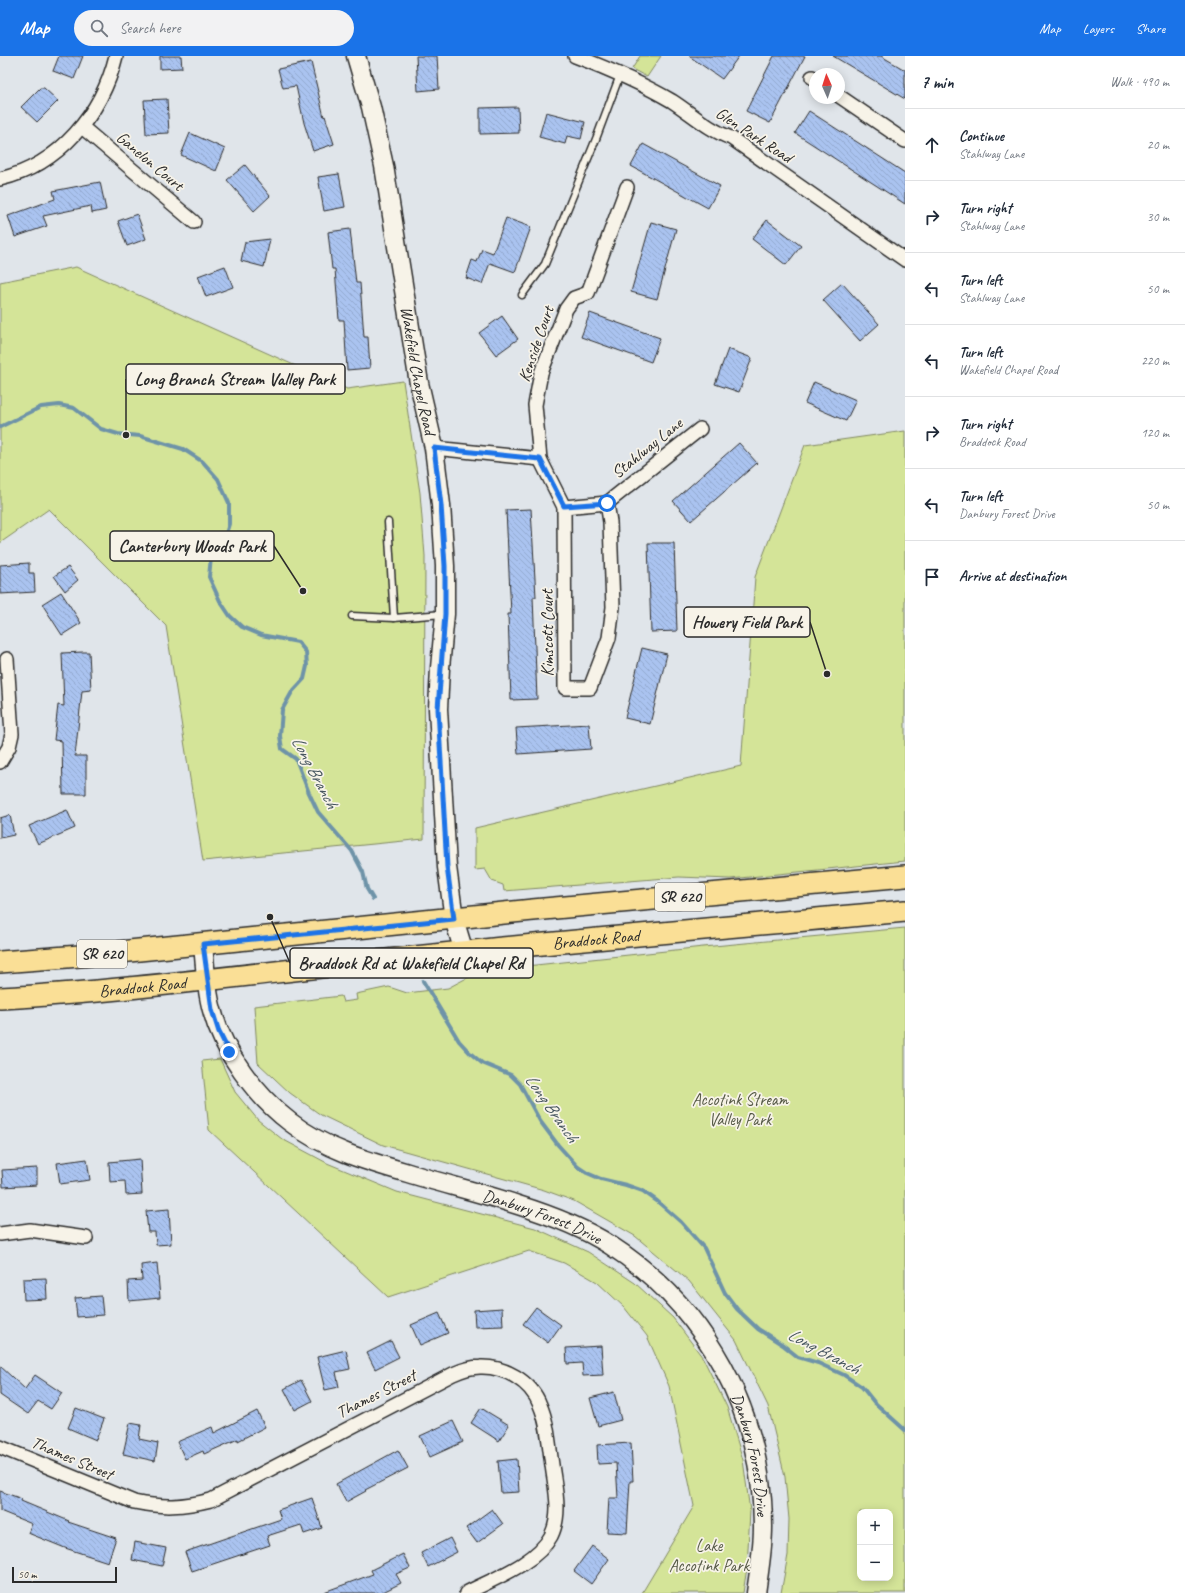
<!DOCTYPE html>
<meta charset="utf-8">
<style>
:root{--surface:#fff;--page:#f2f2f3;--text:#1f2937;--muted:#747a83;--line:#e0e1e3;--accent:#1a73e8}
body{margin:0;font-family:Caveat,sans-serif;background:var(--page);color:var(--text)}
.controls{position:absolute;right:12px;bottom:12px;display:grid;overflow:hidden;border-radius:8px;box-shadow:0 2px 10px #0003}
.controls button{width:36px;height:36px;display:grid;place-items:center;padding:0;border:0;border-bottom:1px solid var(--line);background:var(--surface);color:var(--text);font:20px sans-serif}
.compass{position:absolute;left:809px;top:12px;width:36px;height:36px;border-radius:50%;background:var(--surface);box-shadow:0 2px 10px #0003;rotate:357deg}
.scale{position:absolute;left:12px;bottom:10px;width:105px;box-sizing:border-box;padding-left:4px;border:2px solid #2b2b2b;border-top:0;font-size:11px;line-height:14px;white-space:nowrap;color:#2b2b2b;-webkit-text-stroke:3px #f7f3e8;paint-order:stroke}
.stop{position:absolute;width:12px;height:12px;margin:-9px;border:3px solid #1a73e8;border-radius:50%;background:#fff}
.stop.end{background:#1a73e8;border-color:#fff;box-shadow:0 1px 4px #0008}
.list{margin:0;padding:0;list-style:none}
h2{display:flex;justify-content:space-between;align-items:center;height:52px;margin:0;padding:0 16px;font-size:17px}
h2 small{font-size:13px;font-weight:400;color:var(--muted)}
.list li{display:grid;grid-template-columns:26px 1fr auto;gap:12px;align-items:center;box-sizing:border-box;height:72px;padding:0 16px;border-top:1px solid var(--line)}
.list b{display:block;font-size:15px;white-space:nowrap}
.list p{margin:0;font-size:13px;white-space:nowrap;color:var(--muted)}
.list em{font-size:13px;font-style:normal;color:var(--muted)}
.icon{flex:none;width:22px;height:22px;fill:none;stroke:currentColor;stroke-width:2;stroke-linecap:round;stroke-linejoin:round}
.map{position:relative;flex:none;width:905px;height:1537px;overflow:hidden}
header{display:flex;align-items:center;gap:24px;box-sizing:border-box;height:56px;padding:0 20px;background:var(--accent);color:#fff}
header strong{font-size:19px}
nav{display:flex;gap:22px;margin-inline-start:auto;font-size:14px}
.search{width:280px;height:36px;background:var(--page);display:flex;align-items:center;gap:10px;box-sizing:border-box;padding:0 14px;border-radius:22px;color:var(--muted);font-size:15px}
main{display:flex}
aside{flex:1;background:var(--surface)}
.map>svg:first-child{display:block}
.park{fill:#d4e498;stroke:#808862;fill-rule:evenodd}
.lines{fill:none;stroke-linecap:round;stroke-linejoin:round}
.stream{stroke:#6e93a8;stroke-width:4}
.building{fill:url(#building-back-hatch);stroke:#2b2b2b}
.lane-casing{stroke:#2b2b2b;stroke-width:9}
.street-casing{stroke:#2b2b2b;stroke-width:16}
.secondary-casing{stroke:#2b2b2b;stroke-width:21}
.primary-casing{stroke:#2b2b2b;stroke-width:24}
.lane{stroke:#f7f3e8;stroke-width:6}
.street{stroke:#f7f3e8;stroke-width:13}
.secondary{stroke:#f7f3e8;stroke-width:18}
.primary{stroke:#fadf96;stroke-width:21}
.route{stroke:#1a73e8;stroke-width:5}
.labels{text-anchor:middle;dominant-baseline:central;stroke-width:3.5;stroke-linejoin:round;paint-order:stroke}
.shield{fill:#f7f3e8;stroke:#686764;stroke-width:1}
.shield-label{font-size:16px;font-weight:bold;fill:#2b2b2b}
.street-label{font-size:17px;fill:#2b2b2b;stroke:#f7f3e8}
.park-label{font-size:17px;fill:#555946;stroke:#f7f3e8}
.water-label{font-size:18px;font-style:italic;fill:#47565f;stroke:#f7f3e8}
.leader{fill:none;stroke:#2b2b2b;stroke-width:1.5}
.callout-dot{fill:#2b2b2b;stroke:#f7f3e8;stroke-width:1.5}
.callout{fill:#f7f3e8;stroke:#2b2b2b;stroke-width:1.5}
.callout-label{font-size:18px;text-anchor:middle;font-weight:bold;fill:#2b2b2b}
</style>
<header>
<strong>Map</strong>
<div class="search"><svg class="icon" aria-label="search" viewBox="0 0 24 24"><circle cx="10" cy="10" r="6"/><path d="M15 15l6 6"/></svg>Search here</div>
<nav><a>Map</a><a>Layers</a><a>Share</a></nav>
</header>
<main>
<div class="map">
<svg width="905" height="1537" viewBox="0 0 905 1537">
<defs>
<pattern id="building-back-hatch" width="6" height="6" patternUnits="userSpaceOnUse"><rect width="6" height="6" fill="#aac3f0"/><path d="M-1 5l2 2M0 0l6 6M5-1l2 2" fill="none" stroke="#92a8ce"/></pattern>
</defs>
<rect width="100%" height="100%" fill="#e0e5ea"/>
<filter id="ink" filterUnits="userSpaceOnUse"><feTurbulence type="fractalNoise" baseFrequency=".025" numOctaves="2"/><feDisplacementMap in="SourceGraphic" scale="8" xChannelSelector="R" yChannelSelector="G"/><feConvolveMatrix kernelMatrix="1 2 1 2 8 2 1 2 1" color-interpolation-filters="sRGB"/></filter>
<g filter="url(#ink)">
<g class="park">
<path d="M 640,0 L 661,0 L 647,21 L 632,13 Z"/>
<path d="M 76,211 L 347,333 L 403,325 L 420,437 L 425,500 L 424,783 L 203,805 L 166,570 L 49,453 L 0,487 L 0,226 Z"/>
<path d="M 905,375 L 905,805 L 730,823 L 679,821 L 504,835 L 503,829 L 492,825 L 485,813 L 475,814 L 475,772 L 741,710 L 755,521 L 805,389 Z"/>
<path d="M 905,872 L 905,1537 L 781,1537 L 788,1499 L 789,1463 L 785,1421 L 768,1350 L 736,1284 L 689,1225 L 635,1180 L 574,1145 L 544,1134 L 383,1089 L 321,1059 L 290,1037 L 258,1007 L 254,950 L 341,940 L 343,946 L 357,944 L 356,938 L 389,931 L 407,937 L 448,932 L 480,915 L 703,891 ZM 860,1456 L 890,1456 L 890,1522 L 860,1522 Z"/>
<path d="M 220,1003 L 235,1036 L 258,1064 L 282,1083 L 327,1107 L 397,1136 L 535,1172 L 588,1196 L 635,1227 L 673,1262 L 703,1302 L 727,1351 L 743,1404 L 750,1455 L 747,1512 L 743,1537 L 642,1537 L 694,1450 L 669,1330 L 647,1280 L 624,1251 L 597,1226 L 564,1207 L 529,1195 L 388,1241 L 209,1074 L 202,1005 Z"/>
</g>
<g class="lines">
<g class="stream">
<path d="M 0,371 L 41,351 L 59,349 L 74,352 L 101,373 L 118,378 L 140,380 L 183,393 L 203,406 L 218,423 L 229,447 L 229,468 L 223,487 L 211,501 L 209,521 L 220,545 L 230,560 L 242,571 L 261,579 L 298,586 L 306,596 L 307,610 L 304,623 L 292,636 L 282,654 L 280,680 L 282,693 L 296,703 L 309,737 L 318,756 L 352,795 L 363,816 L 367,833 L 373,843"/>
<path d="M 423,925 L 459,985 L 470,997 L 482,1007 L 511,1019 L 520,1028 L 540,1065 L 558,1089 L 578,1111 L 587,1117 L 601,1123 L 626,1129 L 643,1135 L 657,1145 L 681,1166 L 704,1192 L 725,1237 L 737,1253 L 758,1273 L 783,1289 L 798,1301 L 818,1307 L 844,1319 L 862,1331 L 874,1346 L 905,1374"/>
</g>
</g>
<g class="building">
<path d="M 59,0 L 83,0 L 74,23 L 53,15 Z"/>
<path d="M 160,0 L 181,0 L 182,12 L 160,13 Z"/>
<path d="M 416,0 L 437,0 L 439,33 L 418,35 Z"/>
<path d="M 689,0 L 739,0 L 722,23 Z"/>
<path d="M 774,0 L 805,0 L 770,67 L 746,55 Z"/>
<path d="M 833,0 L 881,0 L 905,14 L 905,43 Z"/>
<path d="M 311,6 L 324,61 L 325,60 L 334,88 L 313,95 L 304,67 L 296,30 L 283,32 L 278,13 Z"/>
<path d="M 40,32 L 44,32 L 58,45 L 37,66 L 21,51 Z"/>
<path d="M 167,43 L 169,77 L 146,78 L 144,44 Z"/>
<path d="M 518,51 L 519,77 L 480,78 L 480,52 Z"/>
<path d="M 809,55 L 905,117 L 905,148 L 795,77 Z"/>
<path d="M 546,56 L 585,66 L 581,83 L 567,80 L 565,88 L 539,81 Z"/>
<path d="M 190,77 L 225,93 L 216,115 L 181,99 Z"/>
<path d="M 643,88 L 720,130 L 708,152 L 631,110 Z"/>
<path d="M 245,109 L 270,140 L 254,155 L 227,124 Z"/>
<path d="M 339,118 L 345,151 L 324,155 L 318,121 Z"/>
<path d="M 100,126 L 106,154 L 92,157 L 91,150 L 43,160 L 47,170 L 15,181 L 8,160 L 55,143 L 53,135 Z"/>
<path d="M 137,158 L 146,183 L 127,190 L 118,165 Z"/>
<path d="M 506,162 L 531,171 L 515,216 L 490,207 L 482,228 L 466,222 L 472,204 L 477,206 L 482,193 L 493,197 Z"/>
<path d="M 767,164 L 801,190 L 786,209 L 752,183 Z"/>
<path d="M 651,166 L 676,173 L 657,243 L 631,236 Z"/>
<path d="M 350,173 L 356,227 L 360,227 L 364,281 L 368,281 L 370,312 L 347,314 L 344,264 L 339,264 L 335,213 L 332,213 L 328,176 Z"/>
<path d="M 270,183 L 264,211 L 241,205 L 245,186 Z"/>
<path d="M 225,210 L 233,231 L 206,241 L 198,220 Z"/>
<path d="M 842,227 L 879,268 L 860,285 L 823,244 Z"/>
<path d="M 590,257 L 660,282 L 651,306 L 581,281 Z"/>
<path d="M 502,260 L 518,283 L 496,299 L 479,277 Z"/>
<path d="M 728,293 L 752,302 L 739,336 L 715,328 Z"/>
<path d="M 814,326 L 856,344 L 846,365 L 805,347 Z"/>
<path d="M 739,387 L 757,407 L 691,465 L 673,445 Z"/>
<path d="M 531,453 L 536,541 L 533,541 L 537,643 L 511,644 L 508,558 L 511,558 L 506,454 Z"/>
<path d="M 648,487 L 674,487 L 677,575 L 651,576 Z"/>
<path d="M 29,507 L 29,517 L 34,517 L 35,536 L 0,538 L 0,509 Z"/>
<path d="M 68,511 L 78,524 L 65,535 L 54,520 Z"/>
<path d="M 61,536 L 81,567 L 62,579 L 42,548 Z"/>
<path d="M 642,592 L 667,598 L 650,668 L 625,662 Z"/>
<path d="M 83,596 L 89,596 L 91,634 L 82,635 L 75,700 L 86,700 L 86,738 L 63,738 L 62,685 L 54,684 L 58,649 L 64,650 L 62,597 Z"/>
<path d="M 589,668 L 591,693 L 518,698 L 516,672 Z"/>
<path d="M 67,754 L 75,772 L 38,788 L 29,770 Z"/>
<path d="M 10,759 L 14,779 L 0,782 L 0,762 Z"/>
<path d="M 87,1103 L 90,1124 L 60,1128 L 57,1107 Z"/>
<path d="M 140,1103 L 142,1138 L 126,1139 L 125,1125 L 110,1126 L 109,1106 Z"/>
<path d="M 37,1112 L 37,1129 L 3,1131 L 2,1114 Z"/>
<path d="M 169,1153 L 171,1188 L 156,1189 L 155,1176 L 148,1176 L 146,1155 Z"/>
<path d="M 157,1207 L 160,1242 L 129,1245 L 128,1225 L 142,1224 L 141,1209 Z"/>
<path d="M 46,1222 L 47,1243 L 24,1244 L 23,1223 Z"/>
<path d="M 101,1240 L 103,1259 L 77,1261 L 75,1242 Z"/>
<path d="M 536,1251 L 561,1269 L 548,1287 L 523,1268 Z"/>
<path d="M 502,1252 L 503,1270 L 475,1271 L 474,1254 Z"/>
<path d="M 439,1257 L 448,1277 L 420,1289 L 411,1269 Z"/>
<path d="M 391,1285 L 399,1301 L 375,1313 L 367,1297 Z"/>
<path d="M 601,1290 L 603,1319 L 583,1320 L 582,1307 L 567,1308 L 566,1292 Z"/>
<path d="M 346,1294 L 350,1313 L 336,1316 L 339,1331 L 325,1334 L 317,1301 Z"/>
<path d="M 0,1310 L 25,1333 L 35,1319 L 62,1337 L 51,1353 L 38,1345 L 28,1358 L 0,1339 Z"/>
<path d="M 301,1324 L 312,1345 L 295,1354 L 284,1333 Z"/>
<path d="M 614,1336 L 621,1364 L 598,1370 L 590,1342 Z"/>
<path d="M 76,1352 L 104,1363 L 96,1384 L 68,1372 Z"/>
<path d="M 481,1352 L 509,1369 L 499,1385 L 471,1367 Z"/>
<path d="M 257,1355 L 265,1371 L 238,1385 L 238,1383 L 204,1398 L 203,1395 L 185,1403 L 177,1386 L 212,1371 L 214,1377 Z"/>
<path d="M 453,1365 L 463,1386 L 430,1401 L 420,1380 Z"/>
<path d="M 130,1367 L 141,1369 L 139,1383 L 158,1387 L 155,1405 L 123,1398 Z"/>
<path d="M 631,1387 L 633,1425 L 630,1425 L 627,1477 L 607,1476 L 609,1442 L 618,1442 L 616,1407 L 598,1408 L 597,1389 Z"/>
<path d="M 398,1394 L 408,1412 L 365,1434 L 366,1435 L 346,1446 L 336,1428 Z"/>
<path d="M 517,1403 L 519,1436 L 501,1437 L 498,1405 Z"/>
<path d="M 0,1435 L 22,1443 L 21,1445 L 69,1465 L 68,1466 L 116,1482 L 108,1506 L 65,1492 L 28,1477 L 32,1468 L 0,1455 Z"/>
<path d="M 312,1442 L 322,1472 L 304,1478 L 301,1469 L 267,1480 L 270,1489 L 192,1515 L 185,1496 L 281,1463 L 278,1454 Z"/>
<path d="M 492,1453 L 503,1468 L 477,1487 L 466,1472 Z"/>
<path d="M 450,1482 L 457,1496 L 428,1511 L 421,1497 Z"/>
<path d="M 135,1486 L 166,1492 L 162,1510 L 132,1504 Z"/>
<path d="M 592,1490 L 609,1503 L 591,1528 L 574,1515 Z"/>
<path d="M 403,1498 L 410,1512 L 396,1518 L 401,1527 L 381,1537 L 324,1537 L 324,1536 L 373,1518 L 371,1514 Z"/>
</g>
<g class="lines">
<g class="lane-casing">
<g id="lane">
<path d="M 522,239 L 545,208 L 596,83 L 620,19"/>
<path d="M 388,466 L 394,562 L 443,558"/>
<path d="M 352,560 L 394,562"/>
</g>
</g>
<g class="street-casing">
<g id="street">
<path d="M 575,0 C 609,13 641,27 672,45 C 692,58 709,74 731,82 L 905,204"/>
<path d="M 812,21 L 815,23"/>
<path d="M 839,40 L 905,85"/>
<path d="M 82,71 L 194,166"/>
<path d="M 0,123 C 60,109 102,57 116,0"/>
<path d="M 627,131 L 588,237 L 574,242 L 566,253 L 541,317 L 535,349 L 540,403 L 564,451 L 607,447 L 700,373"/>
<path d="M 434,392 L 540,403"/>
<path d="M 564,451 L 565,632 L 590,632 L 609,582 L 613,551 L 610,466 L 607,447"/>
<path d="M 0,706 L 9,691 L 12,678 L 7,603"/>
<path d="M 0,1178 L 30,1174 L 86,1182"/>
<path d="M 0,1391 L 134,1446 C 163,1452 183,1451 211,1444 L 453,1318 C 462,1314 470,1311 480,1311 C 504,1310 531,1325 540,1349 C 548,1367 549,1389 552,1409 C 555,1432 562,1458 551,1480 C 537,1507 493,1523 466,1537"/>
</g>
</g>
<g class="secondary-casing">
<g id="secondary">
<path id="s1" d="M 356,0 L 371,51 L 384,110 L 419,327 L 434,392 L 441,449 L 445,510 L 445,558 L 440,612 L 438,653 L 447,811 L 454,863 L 464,896"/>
<path id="s2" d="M 203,888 C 205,910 206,933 212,954 C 223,996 256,1040 290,1066 C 325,1093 366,1105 408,1117 C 444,1128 482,1137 518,1149 C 550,1159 582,1171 610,1189 C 706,1251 763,1356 763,1471 C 763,1493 759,1515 756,1537"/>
</g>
</g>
<g class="primary-casing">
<g id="primary">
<path d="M 0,906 L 80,900 L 533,854 L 905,820"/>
<path id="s3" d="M 0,942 C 129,935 258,917 386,904 C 559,885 732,871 905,855"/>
</g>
</g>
<use href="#lane" class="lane"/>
<use href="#street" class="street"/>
<use href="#secondary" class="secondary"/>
<use href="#primary" class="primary"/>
</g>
</g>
<g class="lines" filter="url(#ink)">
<path class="route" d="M 229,996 L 219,976 L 212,954 L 203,888 L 454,863 L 447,811 L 438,653 L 445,558 L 445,510 L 441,449 L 434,392 L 540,403 L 564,450 L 607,447"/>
</g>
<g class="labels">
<g class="shield">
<rect x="655" y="827" width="50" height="28" rx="3"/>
<rect x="77" y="884" width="50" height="28" rx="3"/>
</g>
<g class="shield-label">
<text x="680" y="841">SR 620</text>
<text x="102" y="898">SR 620</text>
</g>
<g class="street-label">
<text transform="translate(754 79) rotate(33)">Glen Park Road</text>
<text transform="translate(150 105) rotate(40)">Ganelon Court</text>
<text transform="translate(536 288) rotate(-71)">Kenside Court</text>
<text stroke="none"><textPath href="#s1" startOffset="321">Wakefield Chapel Road</textPath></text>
<text transform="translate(647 392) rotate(-39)">Stahlway Lane</text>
<text transform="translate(547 577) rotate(-90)">Kimscott Court</text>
<text stroke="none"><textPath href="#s3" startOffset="599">Braddock Road</textPath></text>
<text stroke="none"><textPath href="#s3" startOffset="143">Braddock Road</textPath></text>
<text stroke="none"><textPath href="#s2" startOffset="476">Danbury Forest Drive</textPath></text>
<text transform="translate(376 1338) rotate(-27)">Thames Street</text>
<text stroke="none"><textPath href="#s2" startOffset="811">Danbury Forest Drive</textPath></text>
<text transform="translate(72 1402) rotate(23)">Thames Street</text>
</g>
<g class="park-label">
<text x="740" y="1043">Accotink Stream<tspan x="740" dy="20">Valley Park</tspan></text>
<text x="709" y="1489">Lake<tspan x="709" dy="20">Accotink Park</tspan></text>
</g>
<g class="water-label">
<text transform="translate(315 716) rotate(62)">Long Branch</text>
<text transform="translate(552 1052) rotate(55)">Long Branch</text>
<text transform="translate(824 1295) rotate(28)">Long Branch</text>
</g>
</g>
<path class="leader" d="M126 379L126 323M303 535L274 490M827 618L810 566M270 861L290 907"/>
<g class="callout-dot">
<circle cx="126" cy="379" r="4"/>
<circle cx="303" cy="535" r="4"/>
<circle cx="827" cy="618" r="4"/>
<circle cx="270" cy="861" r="4"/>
</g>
<g class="callout">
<rect x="126" y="308" width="219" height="30" rx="4"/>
<rect x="110" y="475" width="164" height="30" rx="4"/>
<rect x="684" y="551" width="126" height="30" rx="4"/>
<rect x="290" y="892" width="243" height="30" rx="4"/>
</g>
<g class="callout-label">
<text x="235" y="329">Long Branch Stream Valley Park</text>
<text x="192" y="496">Canterbury Woods Park</text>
<text x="747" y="572">Howery Field Park</text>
<text x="411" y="913">Braddock Rd at Wakefield Chapel Rd</text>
</g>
</svg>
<div class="controls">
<button>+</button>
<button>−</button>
</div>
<svg class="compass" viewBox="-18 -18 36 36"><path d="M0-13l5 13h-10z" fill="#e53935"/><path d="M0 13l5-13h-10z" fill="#747a83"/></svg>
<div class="scale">50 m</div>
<div class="stop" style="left:607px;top:447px"></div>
<div class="stop end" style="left:229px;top:996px"></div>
</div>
<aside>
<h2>7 min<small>Walk · 490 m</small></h2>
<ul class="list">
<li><svg class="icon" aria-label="ahead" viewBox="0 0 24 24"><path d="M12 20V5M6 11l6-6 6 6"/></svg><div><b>Continue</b><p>Stahlway Lane</p></div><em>20 m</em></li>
<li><svg class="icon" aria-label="right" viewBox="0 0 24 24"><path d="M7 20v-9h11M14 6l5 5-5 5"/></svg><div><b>Turn right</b><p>Stahlway Lane</p></div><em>30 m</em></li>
<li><svg class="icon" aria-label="left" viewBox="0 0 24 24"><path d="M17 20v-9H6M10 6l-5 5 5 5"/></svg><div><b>Turn left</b><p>Stahlway Lane</p></div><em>50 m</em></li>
<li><svg class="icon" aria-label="left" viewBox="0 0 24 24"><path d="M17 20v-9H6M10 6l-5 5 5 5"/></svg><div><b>Turn left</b><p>Wakefield Chapel Road</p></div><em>220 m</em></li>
<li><svg class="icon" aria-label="right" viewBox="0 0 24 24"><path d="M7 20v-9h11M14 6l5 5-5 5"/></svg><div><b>Turn right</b><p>Braddock Road</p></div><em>120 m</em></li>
<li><svg class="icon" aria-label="left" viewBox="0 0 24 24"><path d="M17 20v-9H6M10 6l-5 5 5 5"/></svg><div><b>Turn left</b><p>Danbury Forest Drive</p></div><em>50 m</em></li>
<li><svg class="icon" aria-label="arrive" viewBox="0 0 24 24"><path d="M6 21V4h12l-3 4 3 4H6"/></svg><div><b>Arrive at destination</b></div></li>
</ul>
</aside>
</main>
